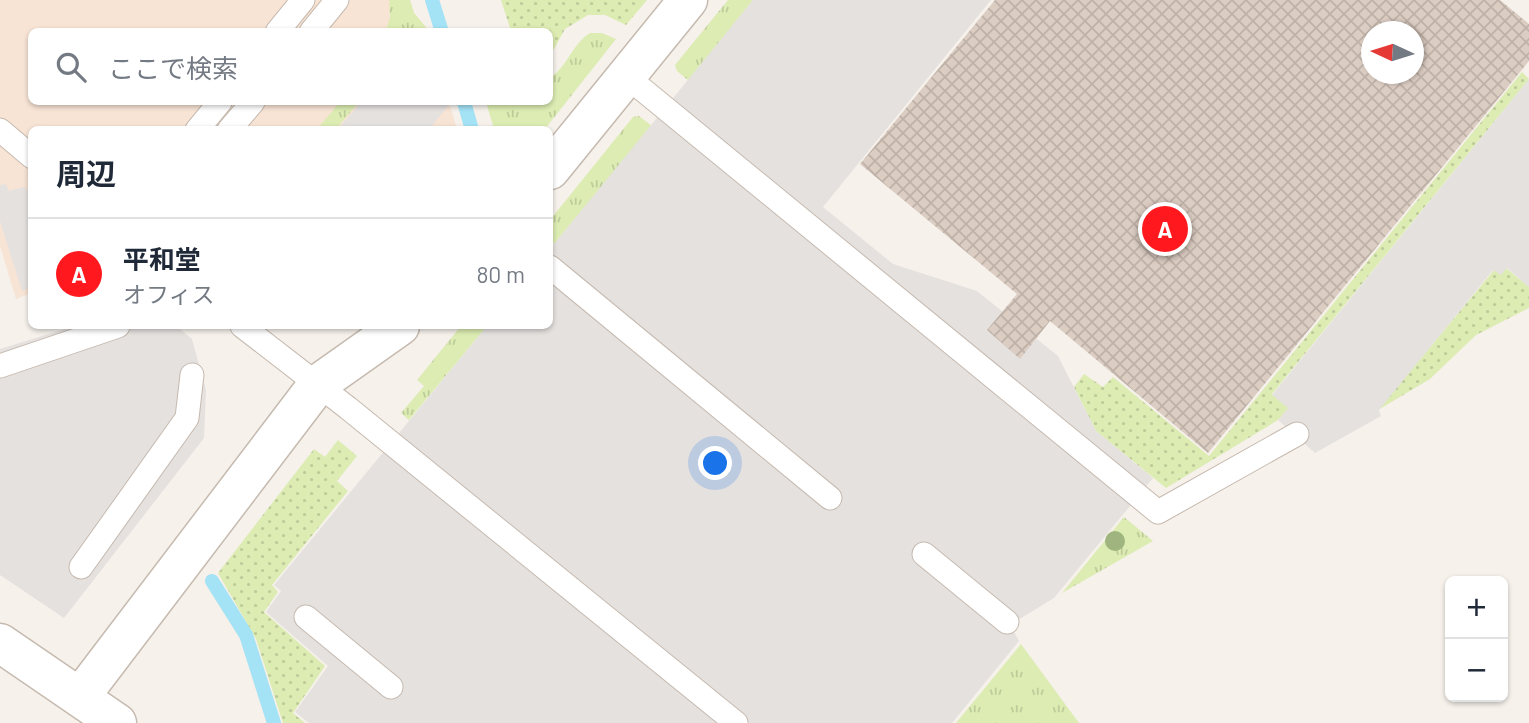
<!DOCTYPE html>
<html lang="ja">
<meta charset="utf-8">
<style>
:root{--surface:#fff;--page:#f2f2f3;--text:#1f2937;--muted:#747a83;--line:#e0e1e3;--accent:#ff191e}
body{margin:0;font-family:Barlow,"Noto Sans JP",sans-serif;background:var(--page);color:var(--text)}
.controls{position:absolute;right:21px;bottom:21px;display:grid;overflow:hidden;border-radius:10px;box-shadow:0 2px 5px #0004}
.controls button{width:63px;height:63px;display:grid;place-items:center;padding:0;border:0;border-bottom:2px solid var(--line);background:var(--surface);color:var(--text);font:35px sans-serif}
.compass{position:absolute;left:1361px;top:21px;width:63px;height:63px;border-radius:50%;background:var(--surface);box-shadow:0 2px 5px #0004;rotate:274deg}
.you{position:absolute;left:716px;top:464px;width:24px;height:24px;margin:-18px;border:5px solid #fff;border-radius:50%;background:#1a73e8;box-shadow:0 0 0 10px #1a73e833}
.badge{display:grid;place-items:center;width:46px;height:46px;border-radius:50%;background:var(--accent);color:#fff;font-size:23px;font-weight:700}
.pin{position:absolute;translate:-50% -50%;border:4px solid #fff;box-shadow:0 2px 7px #0006}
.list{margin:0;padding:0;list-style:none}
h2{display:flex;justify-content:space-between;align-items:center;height:91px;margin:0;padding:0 28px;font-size:30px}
h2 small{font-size:23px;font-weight:400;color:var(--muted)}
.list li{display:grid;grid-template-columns:46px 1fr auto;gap:21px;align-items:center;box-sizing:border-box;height:112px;padding:0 28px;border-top:2px solid var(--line)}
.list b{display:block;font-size:26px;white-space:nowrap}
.list p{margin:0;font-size:23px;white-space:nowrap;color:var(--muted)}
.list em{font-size:23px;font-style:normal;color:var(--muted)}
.icon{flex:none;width:38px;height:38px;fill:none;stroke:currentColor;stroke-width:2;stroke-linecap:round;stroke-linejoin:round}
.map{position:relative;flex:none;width:1529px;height:723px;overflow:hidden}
.search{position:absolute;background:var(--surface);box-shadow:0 2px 5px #0004;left:28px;top:28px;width:525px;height:77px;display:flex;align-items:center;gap:18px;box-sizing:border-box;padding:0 24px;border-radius:10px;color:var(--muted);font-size:26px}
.panel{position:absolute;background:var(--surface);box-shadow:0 2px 5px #0004;left:28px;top:126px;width:525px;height:203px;border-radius:10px}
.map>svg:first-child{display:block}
.commercial{fill:#f8e4d5}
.grass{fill:url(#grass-tufts)}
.park{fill:url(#park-dots)}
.parking{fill:#e5e1df}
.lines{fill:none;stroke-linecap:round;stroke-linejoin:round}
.stream{stroke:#a4e2f5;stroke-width:14}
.building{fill:url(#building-cross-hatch);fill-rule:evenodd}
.service-casing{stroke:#c6baaf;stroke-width:25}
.minor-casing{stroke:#c6baaf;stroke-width:41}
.tertiary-casing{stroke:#c6baaf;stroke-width:41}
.service{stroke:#fff;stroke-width:23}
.minor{stroke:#fff;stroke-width:38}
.tertiary{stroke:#fff;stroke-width:38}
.tree{fill:#a0b47f}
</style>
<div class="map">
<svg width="1529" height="723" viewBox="0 0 1529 723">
<defs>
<pattern id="grass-tufts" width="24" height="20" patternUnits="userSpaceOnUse" patternTransform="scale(1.75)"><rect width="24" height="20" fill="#dcecb2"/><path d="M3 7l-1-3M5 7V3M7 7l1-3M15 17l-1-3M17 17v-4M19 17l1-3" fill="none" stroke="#becb9a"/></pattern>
<pattern id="park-dots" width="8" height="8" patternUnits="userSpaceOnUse" patternTransform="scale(1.75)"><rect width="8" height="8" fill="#dcecb2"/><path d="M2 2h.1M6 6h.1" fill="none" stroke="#becb9a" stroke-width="1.8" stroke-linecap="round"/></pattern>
<pattern id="building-cross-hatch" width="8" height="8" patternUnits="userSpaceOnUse" patternTransform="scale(1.75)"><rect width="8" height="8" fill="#dccdc2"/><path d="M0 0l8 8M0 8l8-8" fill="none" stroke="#beb1a7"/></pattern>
</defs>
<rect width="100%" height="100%" fill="#f6f1eb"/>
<path class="commercial" d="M 0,0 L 410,0 L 414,13 L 429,31 L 32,32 L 32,102 L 449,102 L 457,129 L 32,130 L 31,293 L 16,299 L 0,246 Z"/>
<g class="grass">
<path d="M 389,0 L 410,0 L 414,13 L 429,31 L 386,31 L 390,17 Z"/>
<path d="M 728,0 L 753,0 L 689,81 L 677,71 L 675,65 Z"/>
<path d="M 590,33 L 602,33 L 616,39 L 545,129 L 494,129 L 486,102 L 550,102 L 550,78 C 568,66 572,44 590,33 Z"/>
<path d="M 340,102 L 359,102 L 336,129 L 317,129 Z"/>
<path d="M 639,116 L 652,126 L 554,244 L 550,240 L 550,220 L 633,117 Z"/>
<path d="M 461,326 L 487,326 L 409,420 L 401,413 L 424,386 L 417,380 Z"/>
<path d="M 1124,517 L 1153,541 L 1062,593 Z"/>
<path d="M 1021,644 L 1079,723 L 956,723 Z"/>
</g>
<g class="park">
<path d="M 501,0 L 647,0 L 626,25 L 605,15 L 588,15 L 565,29 L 550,56 L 550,32 L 511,31 Z"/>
<path d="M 1522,72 L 1529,79 L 1272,394 L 1289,408 L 1278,420 L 1166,488 L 1096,431 L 1074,387 L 1084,374 L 1103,387 L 1113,377 L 1209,456 Z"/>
<path d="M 1506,268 L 1529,287 L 1529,308 L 1476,335 L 1430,379 L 1378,410 L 1494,270 Z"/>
<path d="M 338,440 L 357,456 L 337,481 L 348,491 L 272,585 L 278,592 L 264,612 L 325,666 L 293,713 L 305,723 L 283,723 L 256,639 L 218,573 L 314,449 L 325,457 Z"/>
</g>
<g class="parking">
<path d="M 753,0 L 991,0 L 823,207 L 893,264 L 977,291 L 1058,356 L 1096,431 L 1153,478 L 1054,598 L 1010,625 L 1019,641 L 952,723 L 309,723 L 295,712 L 328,666 L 266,612 L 281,591 L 274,585 L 487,326 L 550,326 L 550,249 Z"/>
<path d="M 1529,79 L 1529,287 L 1507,268 L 1501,275 L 1493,270 L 1379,410 L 1381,416 L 1315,453 L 1278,420 L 1288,408 L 1272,395 Z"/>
<path d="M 361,102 L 448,102 L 449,105 L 429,129 L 338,129 Z"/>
<path d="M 6,184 L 9,191 L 24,187 L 31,193 L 31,287 L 22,291 L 0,221 L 0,185 Z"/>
<path d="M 74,326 L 176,326 L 192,339 L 206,390 L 204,438 L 64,618 L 0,575 L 0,349 Z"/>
</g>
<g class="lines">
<g class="stream">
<path d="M 432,0 L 442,32"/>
<path d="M 464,102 L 472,130"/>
<path d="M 212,581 L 246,635 L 274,723"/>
</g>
</g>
<path class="building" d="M 995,0 L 1500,0 L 1529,24 L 1529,61 L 1208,453 L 1050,321 L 1020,359 L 987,330 L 1017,294 L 860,164 ZM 1371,32 L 1413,32 L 1413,74 L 1371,74 Z"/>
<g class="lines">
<g class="service-casing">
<g id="service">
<path d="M 277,32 L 303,0"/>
<path d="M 311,32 L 337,0"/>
<path d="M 626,76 L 1158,512 L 1297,434"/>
<path d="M 0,130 L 32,157"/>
<path d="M 197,130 L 220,102"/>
<path d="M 229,130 L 253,102"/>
<path d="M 550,267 L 830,498"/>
<path d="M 242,326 L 348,408 L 736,723"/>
<path d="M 0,366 L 118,326"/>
<path d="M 924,554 L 1007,622"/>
<path d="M 81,567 L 187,418 L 192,375"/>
<path d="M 306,617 L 391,687"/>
</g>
</g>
<g class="minor-casing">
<g id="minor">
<path d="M 550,170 L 688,0"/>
<path d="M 80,697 L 318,384 L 400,326"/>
</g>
</g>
<g class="tertiary-casing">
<path id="tertiary" d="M 0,643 L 117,723"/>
</g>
<use href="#service" class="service"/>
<use href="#minor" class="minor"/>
<use href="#tertiary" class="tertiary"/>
</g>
<circle class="tree" cx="1115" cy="541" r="10"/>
</svg>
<div class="controls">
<button>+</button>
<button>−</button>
</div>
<svg class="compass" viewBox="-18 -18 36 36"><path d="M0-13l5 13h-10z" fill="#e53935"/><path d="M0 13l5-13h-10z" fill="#747a83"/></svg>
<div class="you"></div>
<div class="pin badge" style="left:1165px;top:229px">A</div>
<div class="search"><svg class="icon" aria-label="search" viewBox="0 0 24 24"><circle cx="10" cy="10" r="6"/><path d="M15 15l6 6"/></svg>ここで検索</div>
<section class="panel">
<h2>周辺<small></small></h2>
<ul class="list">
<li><span class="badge">A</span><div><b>平和堂</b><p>オフィス</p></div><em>80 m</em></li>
</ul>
</section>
</div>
